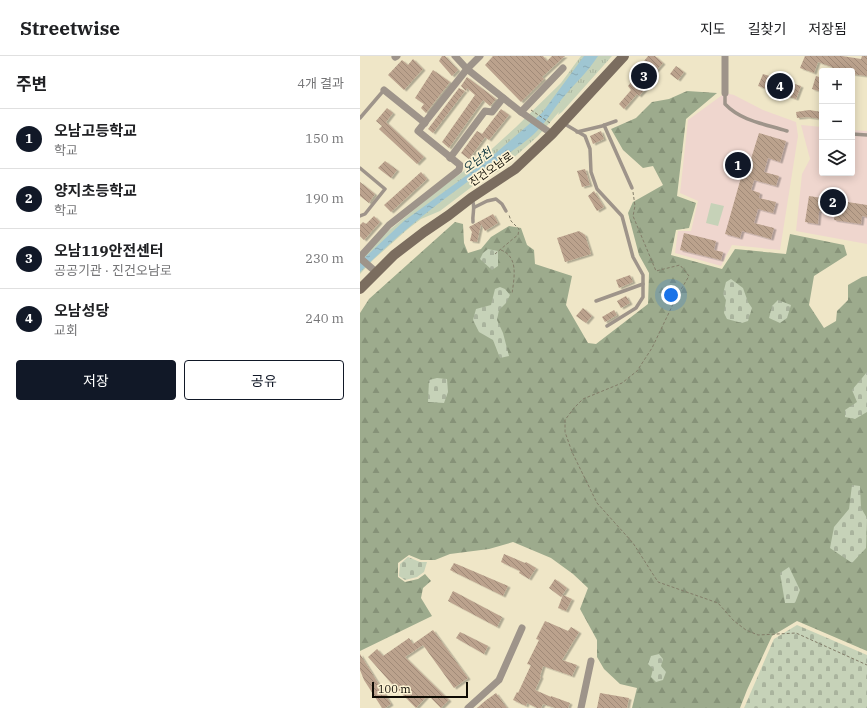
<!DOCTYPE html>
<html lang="ko">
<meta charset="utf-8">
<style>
:root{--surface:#fff;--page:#f6f6f6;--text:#202124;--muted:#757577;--line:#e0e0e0;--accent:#111827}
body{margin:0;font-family:"IBM Plex Serif","Noto Sans KR",serif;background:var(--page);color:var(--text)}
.controls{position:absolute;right:12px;top:12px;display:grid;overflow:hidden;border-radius:4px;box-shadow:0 2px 10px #0003}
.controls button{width:36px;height:36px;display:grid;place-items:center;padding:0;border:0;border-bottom:1px solid var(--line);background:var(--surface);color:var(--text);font:20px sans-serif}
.scale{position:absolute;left:12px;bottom:10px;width:96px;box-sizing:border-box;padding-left:4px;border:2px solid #0e0b03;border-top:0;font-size:11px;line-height:14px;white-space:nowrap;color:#0e0b03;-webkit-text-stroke:3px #fdf3d4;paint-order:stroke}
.you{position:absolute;left:311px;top:239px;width:14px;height:14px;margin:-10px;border:3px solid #fff;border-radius:50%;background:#1a73e8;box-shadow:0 0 0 6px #1a73e833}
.badge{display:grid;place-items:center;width:26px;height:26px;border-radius:50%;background:var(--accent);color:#fff;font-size:13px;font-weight:700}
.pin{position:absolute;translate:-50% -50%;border:2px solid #fff;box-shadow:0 1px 4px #0006}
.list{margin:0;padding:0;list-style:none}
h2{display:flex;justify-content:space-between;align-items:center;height:52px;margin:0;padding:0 16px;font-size:17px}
h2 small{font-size:13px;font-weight:400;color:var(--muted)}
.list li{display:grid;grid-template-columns:26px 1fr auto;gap:12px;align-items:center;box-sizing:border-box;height:60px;padding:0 16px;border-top:1px solid var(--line)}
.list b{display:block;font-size:15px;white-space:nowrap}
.list p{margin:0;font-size:13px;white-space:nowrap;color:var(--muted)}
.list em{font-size:13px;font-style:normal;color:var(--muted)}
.actions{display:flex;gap:8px;padding:12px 16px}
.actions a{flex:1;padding:9px 0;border:1px solid var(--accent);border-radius:4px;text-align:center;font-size:14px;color:var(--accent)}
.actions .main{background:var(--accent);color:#fff}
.icon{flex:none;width:22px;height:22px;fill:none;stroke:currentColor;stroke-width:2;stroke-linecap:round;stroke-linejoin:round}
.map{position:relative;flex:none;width:507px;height:652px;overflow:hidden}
header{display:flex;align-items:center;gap:24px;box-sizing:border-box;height:56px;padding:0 20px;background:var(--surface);border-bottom:1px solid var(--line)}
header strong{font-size:19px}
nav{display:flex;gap:22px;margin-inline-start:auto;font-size:14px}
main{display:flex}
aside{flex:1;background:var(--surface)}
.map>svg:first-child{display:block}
.education{fill:#efd6ce}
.grass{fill:url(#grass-tufts)}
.forest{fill:url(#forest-firs)}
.cemetery{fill:url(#cemetery-stones)}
.green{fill:#c6d2b8}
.water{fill:url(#water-ripples)}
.building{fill:url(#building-back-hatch);filter:url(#shadow)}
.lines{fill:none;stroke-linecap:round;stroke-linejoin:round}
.path{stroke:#827c68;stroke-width:1;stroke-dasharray:3 2;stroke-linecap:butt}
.lane{stroke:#9e948a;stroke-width:3.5}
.street{stroke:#9e948a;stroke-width:7}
.secondary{stroke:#7b6d5f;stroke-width:10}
.labels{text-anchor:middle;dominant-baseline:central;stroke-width:3.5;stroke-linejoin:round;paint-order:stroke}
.street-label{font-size:11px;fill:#0e0b03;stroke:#fdf3d4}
.water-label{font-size:12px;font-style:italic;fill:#0d333c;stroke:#fdf3d4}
</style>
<header>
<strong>Streetwise</strong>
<nav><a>지도</a><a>길찾기</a><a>저장됨</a></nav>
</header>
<main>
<aside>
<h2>주변<small>4개 결과</small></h2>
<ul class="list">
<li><span class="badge">1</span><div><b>오남고등학교</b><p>학교</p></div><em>150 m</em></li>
<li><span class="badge">2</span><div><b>양지초등학교</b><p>학교</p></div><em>190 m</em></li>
<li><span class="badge">3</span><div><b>오남119안전센터</b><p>공공기관 · 진건오남로</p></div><em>230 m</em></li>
<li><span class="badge">4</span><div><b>오남성당</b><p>교회</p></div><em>240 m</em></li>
</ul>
<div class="actions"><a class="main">저장</a><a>공유</a></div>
</aside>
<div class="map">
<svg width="507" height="652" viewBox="0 0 507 652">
<defs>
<pattern id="grass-tufts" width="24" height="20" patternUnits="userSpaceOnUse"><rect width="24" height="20" fill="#c6d2b8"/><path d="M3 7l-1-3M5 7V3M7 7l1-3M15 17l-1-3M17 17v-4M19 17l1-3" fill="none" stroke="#a9b39d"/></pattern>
<pattern id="forest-firs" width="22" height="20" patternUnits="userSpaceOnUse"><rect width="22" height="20" fill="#9dab8d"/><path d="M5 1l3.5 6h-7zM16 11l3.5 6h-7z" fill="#869278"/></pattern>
<pattern id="cemetery-stones" width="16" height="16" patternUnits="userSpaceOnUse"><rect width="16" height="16" fill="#c6d2b8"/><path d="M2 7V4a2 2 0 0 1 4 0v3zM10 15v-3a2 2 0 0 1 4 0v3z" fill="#a9b39d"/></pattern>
<pattern id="water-ripples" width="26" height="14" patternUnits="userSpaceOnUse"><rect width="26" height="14" fill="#9fc6d2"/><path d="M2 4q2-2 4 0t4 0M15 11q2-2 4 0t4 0" fill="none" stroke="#88a9b3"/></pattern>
<pattern id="building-back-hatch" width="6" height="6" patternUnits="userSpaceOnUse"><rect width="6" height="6" fill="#bba28d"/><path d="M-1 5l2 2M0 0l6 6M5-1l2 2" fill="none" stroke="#a08a78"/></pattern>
<filter id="shadow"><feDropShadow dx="2.5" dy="1.5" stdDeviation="0" flood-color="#0004"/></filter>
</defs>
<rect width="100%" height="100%" fill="#efe6c7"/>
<g class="education">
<path d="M 365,37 L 374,39 L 403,54 L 436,66 L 438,80 L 420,194 L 372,189 L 361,210 L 315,197 L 318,175 L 331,175 L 338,145 L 320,137 L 328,64 Z"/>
<path d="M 441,69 L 462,71 L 462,117 L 492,117 L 492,74 L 507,75 L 507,188 L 436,175 L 442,118 L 450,103 Z"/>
</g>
<path class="grass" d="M 221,0 L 252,0 L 202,56 L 198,59 L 199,56 L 178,80 L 140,114 L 118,126 L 80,155 L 61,163 L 48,173 L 13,204 L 0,218 L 0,200 L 5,194 L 77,135 L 123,101 L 156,71 L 201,27 Z"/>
<path class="forest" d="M 327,35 L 357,37 L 326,63 L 317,140 L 336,147 L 329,172 L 316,174 L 311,199 L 362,213 L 375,193 L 426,198 L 430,178 L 484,189 L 487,199 L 454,220 L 449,249 L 464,272 L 476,265 L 477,255 L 488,244 L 488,229 L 502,221 L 507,220 L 507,595 L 437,565 L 412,580 L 387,634 L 380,652 L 272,652 L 277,632 L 260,628 L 244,613 L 237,601 L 237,584 L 220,553 L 228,532 L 213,518 L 191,502 L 153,486 L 129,493 L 90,498 L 75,504 L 61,504 L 49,499 L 38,507 L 38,521 L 45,526 L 58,523 L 65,518 L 71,525 L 63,532 L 61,542 L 72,560 L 0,595 L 0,257 L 9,243 L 95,166 L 103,168 L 104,187 L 108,197 L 121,193 L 131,181 L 149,170 L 161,172 L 167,189 L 174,194 L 175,208 L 212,220 L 206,249 L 228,287 L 236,288 L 288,248 L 289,217 L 279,199 L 268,157 L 273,146 L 303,129 L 293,110 L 283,112 L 263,94 L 251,73 L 276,62 L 292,46 L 309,43 Z"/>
<g class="cemetery">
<path d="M 128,193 L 138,195 L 138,210 L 132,214 L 120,203 L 123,197 Z"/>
<path d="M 371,223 L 383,232 L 388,246 L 392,252 L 388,265 L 382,267 L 367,263 L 364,257 L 366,244 L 363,238 L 366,226 Z"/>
<path d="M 140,231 L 145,233 L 150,239 L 146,247 L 139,254 L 137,264 L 143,277 L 149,300 L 140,302 L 133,284 L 119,276 L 113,264 L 116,253 L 131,249 L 135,233 Z"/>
<path d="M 418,244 L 431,249 L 427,262 L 420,267 L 409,262 L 412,250 Z"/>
<path d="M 507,316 L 507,356 L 495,363 L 485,361 L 485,354 L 497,346 L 492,334 Z"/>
<path d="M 77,322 L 87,323 L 88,336 L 84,347 L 68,346 L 69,324 Z"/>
<path d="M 492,429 L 500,430 L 501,452 L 507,462 L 506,492 L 492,507 L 470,492 L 474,471 L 489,453 Z"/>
<path d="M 48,501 L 60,506 L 67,506 L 64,516 L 57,521 L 45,524 L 39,520 L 40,508 Z"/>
<path d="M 429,511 L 440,534 L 435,547 L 425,547 L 420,517 Z"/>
<path d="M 437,569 L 507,599 L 507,652 L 384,652 L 414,583 Z"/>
<path d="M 299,598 L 303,603 L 301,610 L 306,616 L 303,624 L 296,626 L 291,621 L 293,613 L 288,608 L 291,600 Z"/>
</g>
<path class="green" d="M 351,147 L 364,150 L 358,170 L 346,167 Z"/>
<path class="water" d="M 224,0 L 238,0 C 228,16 213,29 201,44 C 192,55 185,68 174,78 C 155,95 131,108 110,124 C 70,153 35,181 0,216 L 0,206 L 44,165 L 129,103 L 182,57 Z"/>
<g class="building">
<path d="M 82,0 L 85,0 L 98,14 L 92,20 L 79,5 Z"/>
<path d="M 133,0 L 183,0 L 187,5 L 192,0 L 205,0 L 182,21 L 184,23 L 161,46 L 125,9 Z"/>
<path d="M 288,0 L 295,0 L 303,7 L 288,24 L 291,27 L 279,40 L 277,38 L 264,53 L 259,48 L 271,34 L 268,30 L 280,15 L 278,13 Z"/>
<path d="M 445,0 L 482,0 L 501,3 L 502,0 L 507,0 L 507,20 L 492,18 L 492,15 L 471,15 L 472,11 L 458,6 L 454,17 L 440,12 Z"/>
<path d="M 53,3 L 63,13 L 44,34 L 28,19 L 42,4 L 48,9 Z"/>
<path d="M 316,10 L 324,16 L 318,24 L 310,18 Z"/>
<path d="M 73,14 L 90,26 L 66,57 L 61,52 L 64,48 L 55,42 Z"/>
<path d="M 403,18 L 441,30 L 436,43 L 398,30 Z"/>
<path d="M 456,20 L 462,22 L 462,36 L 452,33 Z"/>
<path d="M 107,21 L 136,43 L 130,50 L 123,44 L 89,92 L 82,86 L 115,39 L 107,32 L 106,35 L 101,30 Z"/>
<path d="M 99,32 L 105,35 L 73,77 L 68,73 Z"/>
<path d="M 27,52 L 33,57 L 26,66 L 64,101 L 57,108 L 19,73 L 22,70 L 16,65 Z"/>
<path d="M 141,53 L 149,59 L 129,84 L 125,81 L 109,103 L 101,97 L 117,75 L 122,78 Z"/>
<path d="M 449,54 L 462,56 L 462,63 L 447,61 L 437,62 L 436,56 Z"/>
<path d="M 241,75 L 244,83 L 233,88 L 230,80 Z"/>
<path d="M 399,77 L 426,85 L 420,106 L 408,102 L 404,116 L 419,120 L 416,130 L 394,124 L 391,134 L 400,137 L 399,142 L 416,146 L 413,157 L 398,153 L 394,167 L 414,172 L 411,183 L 382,175 L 380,182 L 365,178 L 386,104 L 390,106 Z"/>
<path d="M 25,105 L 37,114 L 31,122 L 18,112 Z"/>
<path d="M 225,113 L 230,129 L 222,131 L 217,115 Z"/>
<path d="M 61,116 L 67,123 L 31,156 L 24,149 Z"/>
<path d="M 0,126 L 15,138 L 9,147 L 0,140 Z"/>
<path d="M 234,135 L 244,151 L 237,155 L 228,140 Z"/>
<path d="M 449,140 L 507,149 L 507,161 L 502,160 L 501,168 L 474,164 L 475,157 L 459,155 L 458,168 L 445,166 Z"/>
<path d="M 133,158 L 138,167 L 125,175 L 121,168 L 117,186 L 110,185 L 112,176 L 109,171 Z"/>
<path d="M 14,160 L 20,166 L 4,184 L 0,180 L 0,169 L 3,166 L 6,168 Z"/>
<path d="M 219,175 L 225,179 L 231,198 L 205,206 L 197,182 Z"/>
<path d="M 324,177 L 356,185 L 354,194 L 363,196 L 361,204 L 320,194 Z"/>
<path d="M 270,219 L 273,226 L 259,232 L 256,224 Z"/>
<path d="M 266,240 L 270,247 L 261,252 L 257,245 Z"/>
<path d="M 223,252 L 232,260 L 226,267 L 216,260 Z"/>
<path d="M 254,254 L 257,259 L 245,266 L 242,261 Z"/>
<path d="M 144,498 L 165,507 L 166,506 L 176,512 L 169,523 L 159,517 L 160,515 L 141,506 Z"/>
<path d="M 94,507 L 148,530 L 143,540 L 90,514 Z"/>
<path d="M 195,523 L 207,532 L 201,541 L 189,532 Z"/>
<path d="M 93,535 L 142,561 L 137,571 L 88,545 Z"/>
<path d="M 203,539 L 212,543 L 206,555 L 198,552 Z"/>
<path d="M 185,565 L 208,575 L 211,571 L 219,576 L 202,604 L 217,609 L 212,620 L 183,610 L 180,620 L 181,621 L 175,634 L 191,641 L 191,640 L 210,647 L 208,652 L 195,652 L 183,648 L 181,652 L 177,652 L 167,647 L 166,650 L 153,644 L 157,636 L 158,637 L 171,609 L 167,608 L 179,584 L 176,583 Z"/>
<path d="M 73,574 L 108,622 L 94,632 L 63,589 L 45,601 L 89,644 L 81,652 L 68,639 L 56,652 L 31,627 L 8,601 L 17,593 L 23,600 L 49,582 L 53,588 Z"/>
<path d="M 100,576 L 128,590 L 124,598 L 96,582 Z"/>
<path d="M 0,598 L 31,648 L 25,652 L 22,652 L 4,624 L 0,614 Z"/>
<path d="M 136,637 L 147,652 L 117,652 L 125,645 Z"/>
<path d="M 240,637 L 269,642 L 267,652 L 237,652 Z"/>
</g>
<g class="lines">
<g class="path">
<path d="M 171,54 L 190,67"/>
<path d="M 273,136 L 275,150 L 273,160 L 296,215 L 320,209 L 329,220 L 316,242 L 292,292 L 277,315 L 262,327 L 223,343 L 214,352 L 205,364 L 205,376 L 212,396 L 237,447 L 273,487 L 298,526 L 358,547 L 374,565 L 386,574 L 398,579 L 436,577 L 507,609"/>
<path d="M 141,194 C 159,201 154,222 152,238"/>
<path d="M 135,198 L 154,182 L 158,179 L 159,173 L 151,165 L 149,159"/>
</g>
<g class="lane">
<path d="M 365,37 L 365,48 C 381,65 405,68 427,75"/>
<path d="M 0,62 L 24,34"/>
<path d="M 203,67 L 225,80 L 230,93 L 231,116 L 237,133 L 262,160 L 273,201 L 283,219 L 283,241 L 276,252 L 247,270"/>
<path d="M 244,69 L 272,132"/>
<path d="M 217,76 L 242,70 L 256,65"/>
<path d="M 492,78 L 507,79"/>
<path d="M 0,112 L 25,133 L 5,158 L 0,160"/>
<path d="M 112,143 C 116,152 112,156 113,166"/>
<path d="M 115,151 L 127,145 L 136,143 L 142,148 L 146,155"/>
<path d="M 236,245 L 283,228"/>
</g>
<g class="street">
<path d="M 95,0 L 107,13 L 161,56 L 192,78"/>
<path d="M 35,1 L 37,0"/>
<path d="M 24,34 L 65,67"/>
<path d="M 365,37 L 365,0"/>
<path d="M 161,56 L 203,12"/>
<path d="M 90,102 L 125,55 L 132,56 L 143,42"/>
<path d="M 0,201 L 29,169 L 99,114 L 100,109 L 58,75 L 107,13 L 120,0"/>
<path d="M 0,202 L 16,216"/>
<path d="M 108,652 L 139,624 L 162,572"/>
<path d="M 221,652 L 231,605"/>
</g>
<path class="secondary" d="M 0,233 L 34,199 L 64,176 L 89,159 L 111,142 L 155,113 L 192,78 L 264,0"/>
</g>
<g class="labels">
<g class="street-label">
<text transform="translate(131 113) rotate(-35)">진건오남로</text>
</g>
<g class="water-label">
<text transform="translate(117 104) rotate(-36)">오남천</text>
</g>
</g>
</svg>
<div class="controls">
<button>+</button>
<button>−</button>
<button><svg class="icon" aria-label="layers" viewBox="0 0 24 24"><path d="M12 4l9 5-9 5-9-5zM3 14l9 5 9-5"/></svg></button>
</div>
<div class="scale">100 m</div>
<div class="you"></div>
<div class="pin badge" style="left:378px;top:109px">1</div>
<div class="pin badge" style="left:473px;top:146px">2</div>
<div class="pin badge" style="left:284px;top:20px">3</div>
<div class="pin badge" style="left:420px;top:30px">4</div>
</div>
</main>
